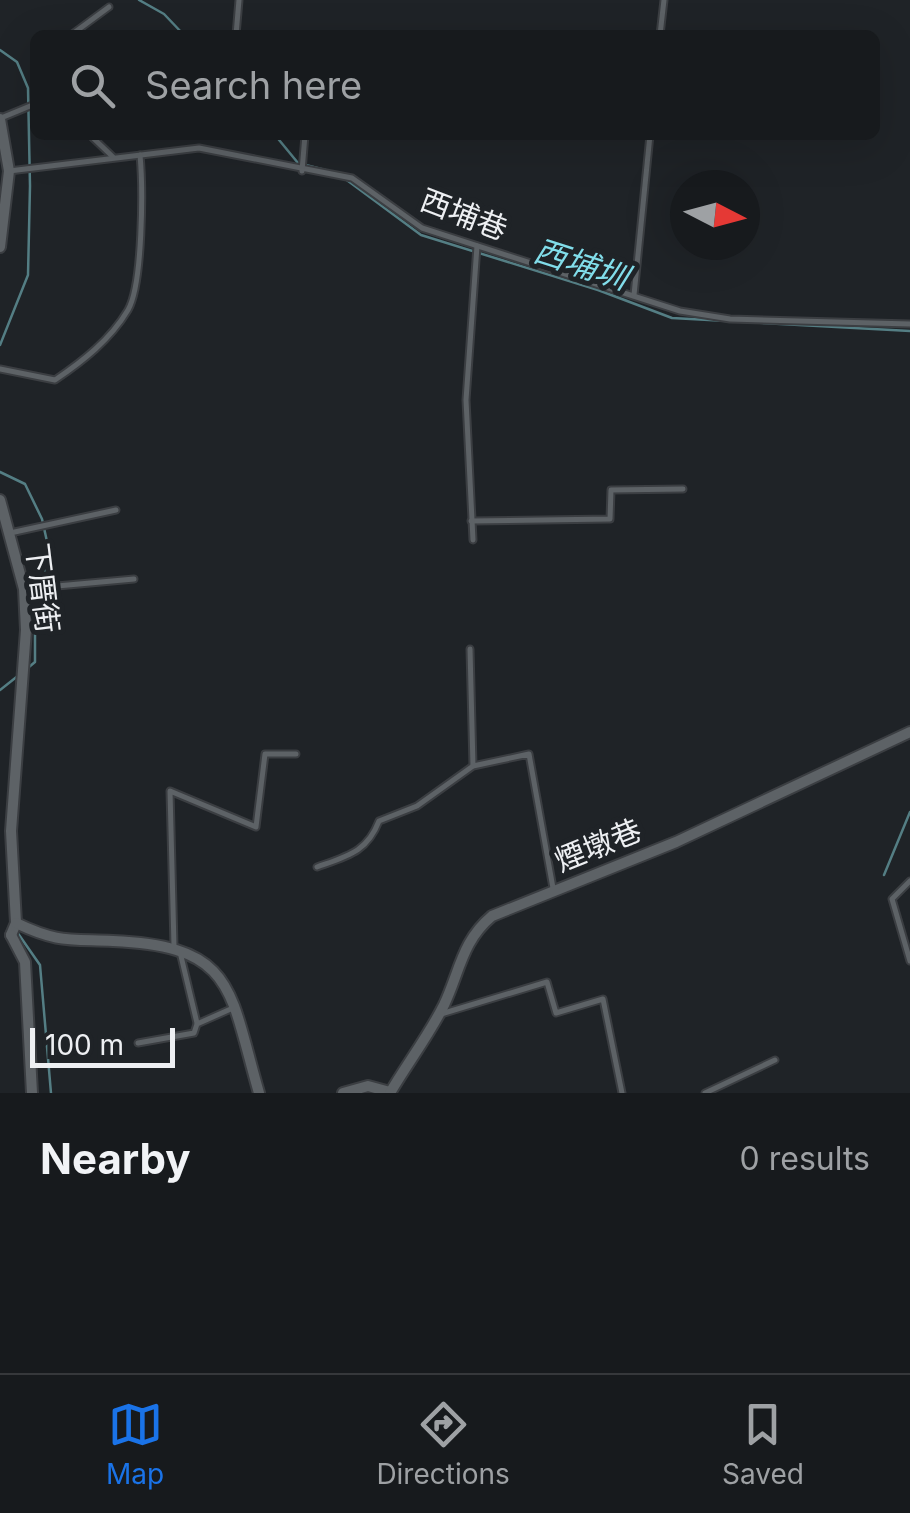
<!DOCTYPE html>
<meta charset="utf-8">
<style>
:root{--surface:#171a1d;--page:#202326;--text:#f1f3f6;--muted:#9ea1a4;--line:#36383b;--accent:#1a73e8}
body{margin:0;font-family:Inter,"Noto Sans TC",sans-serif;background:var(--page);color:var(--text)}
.compass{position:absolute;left:670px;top:170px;width:90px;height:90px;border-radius:50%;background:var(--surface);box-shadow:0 10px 40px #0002;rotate:96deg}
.scale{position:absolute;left:30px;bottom:25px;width:145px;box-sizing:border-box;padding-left:10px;border:5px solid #edeff2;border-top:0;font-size:28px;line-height:35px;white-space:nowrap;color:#edeff2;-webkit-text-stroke:8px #1f2327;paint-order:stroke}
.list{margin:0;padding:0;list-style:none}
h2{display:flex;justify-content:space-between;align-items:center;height:130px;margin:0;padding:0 40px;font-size:42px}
h2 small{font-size:32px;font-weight:400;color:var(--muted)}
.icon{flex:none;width:55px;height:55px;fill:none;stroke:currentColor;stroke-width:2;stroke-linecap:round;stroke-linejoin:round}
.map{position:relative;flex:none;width:910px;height:1093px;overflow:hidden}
.search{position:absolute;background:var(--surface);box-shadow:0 10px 40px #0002;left:30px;right:30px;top:30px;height:110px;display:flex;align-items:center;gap:25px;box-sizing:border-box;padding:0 35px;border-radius:15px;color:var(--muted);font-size:38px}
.sheet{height:280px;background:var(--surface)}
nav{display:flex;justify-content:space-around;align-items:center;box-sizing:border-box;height:140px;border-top:2px solid var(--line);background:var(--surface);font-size:28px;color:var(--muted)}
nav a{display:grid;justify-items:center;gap:5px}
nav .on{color:var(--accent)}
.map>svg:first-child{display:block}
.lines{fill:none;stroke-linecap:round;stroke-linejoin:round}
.stream{stroke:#547e84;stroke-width:2.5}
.lane-casing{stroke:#3b3e42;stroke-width:9}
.street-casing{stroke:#3b3e42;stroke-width:14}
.lane{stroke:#5d6266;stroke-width:5}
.street{stroke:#5d6266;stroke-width:10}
.labels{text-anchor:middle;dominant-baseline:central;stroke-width:10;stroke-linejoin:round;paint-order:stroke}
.street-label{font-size:30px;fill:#edeff2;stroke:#1f2327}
.water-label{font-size:32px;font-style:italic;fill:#81ddea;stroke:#1f2327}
</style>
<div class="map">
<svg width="910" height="1093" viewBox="0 0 910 1093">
<rect width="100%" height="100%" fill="#1f2327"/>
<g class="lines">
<g class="stream">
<path d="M 139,0 L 164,14 L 184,35"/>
<path d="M 0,50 L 17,62 L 28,88 L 30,186 L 28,275 L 0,345"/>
<path d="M 275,135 L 298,163 L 333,172"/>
<path d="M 344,178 L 421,235 L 598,290 L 672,318 L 910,331"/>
<path d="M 0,472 L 25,484 L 42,519 L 50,555 L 35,606 L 35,662 L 29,667"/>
<path d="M 0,690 L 19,675"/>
<path d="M 8,860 L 12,926"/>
<path d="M 884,875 L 910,812"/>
<path d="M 17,932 L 40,965 L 51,1093"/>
</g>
<g class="lane-casing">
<g id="lane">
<path d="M 71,35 L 109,7"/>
<path d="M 236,35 L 239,0"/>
<path d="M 660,35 L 664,0"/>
<path d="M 1,118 L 35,104"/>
<path d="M 90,135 L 113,157"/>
<path d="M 9,171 L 199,148 L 352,178 L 422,228 L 680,311 L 730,319 L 910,324"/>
<path d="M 302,171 L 305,135"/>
<path d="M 634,295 L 650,135"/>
<path d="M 0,369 L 55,380 C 83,361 110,340 128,310 C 143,284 143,187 140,155"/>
<path d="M 471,521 L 610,519 L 611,490 L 683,489"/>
<path d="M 10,533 L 116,510"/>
<path d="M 473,540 L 466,400 L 477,246"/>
<path d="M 24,589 L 134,579"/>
<path d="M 470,649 L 473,766"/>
<path d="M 317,867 C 348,856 367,852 379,821 L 417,806 L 473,766 L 529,754 L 553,888"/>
<path d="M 910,881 L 892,899 L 910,961"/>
<path d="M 174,946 L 170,791 L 256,827 L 265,754 L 296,754"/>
<path d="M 180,952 L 197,1023"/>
<path d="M 441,1014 L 547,982 L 556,1013 L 603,999 L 622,1093"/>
<path d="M 138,1043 L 194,1033 L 197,1024 L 233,1008"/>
<path d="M 705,1093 L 775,1060"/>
</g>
</g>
<g class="street-casing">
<g id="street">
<path d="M 0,119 L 9,171 L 0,247"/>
<path d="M 0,500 L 24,589 L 26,630 L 11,831 L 16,923 L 11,935"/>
<path d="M 16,923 C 58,943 69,939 113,941 C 236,946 229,990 259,1093"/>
<path d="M 11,935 L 25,962 L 32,1093"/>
<path d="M 343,1093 L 368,1086 L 390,1092"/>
<path d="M 390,1093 C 407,1064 429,1035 444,1005 C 460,971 462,941 492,916 L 676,842 L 910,732"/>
</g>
</g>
<use href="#lane" class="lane"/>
<use href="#street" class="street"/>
</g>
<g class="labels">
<g class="street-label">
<text transform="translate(464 214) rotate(21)">西埔巷</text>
<text transform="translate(43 588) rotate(83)">下厝街</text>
<text transform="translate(598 845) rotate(-22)">煙墩巷</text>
</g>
<g class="water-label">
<text transform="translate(581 264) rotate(18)">西埔圳</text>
</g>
</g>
</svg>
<svg class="compass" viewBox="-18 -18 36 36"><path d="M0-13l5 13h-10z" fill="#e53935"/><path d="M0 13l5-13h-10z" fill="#9ea1a4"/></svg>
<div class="scale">100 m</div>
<div class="search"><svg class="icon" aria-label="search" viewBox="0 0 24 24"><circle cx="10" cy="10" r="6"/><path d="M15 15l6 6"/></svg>Search here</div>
</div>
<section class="sheet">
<h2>Nearby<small>0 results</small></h2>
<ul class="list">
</ul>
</section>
<nav>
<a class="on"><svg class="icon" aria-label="map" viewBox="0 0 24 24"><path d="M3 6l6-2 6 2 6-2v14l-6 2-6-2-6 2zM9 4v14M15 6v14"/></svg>Map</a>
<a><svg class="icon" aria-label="directions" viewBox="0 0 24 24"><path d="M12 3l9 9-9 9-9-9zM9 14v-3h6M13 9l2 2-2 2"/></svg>Directions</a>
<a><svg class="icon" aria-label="saved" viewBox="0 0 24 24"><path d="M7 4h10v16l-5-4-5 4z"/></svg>Saved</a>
</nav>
